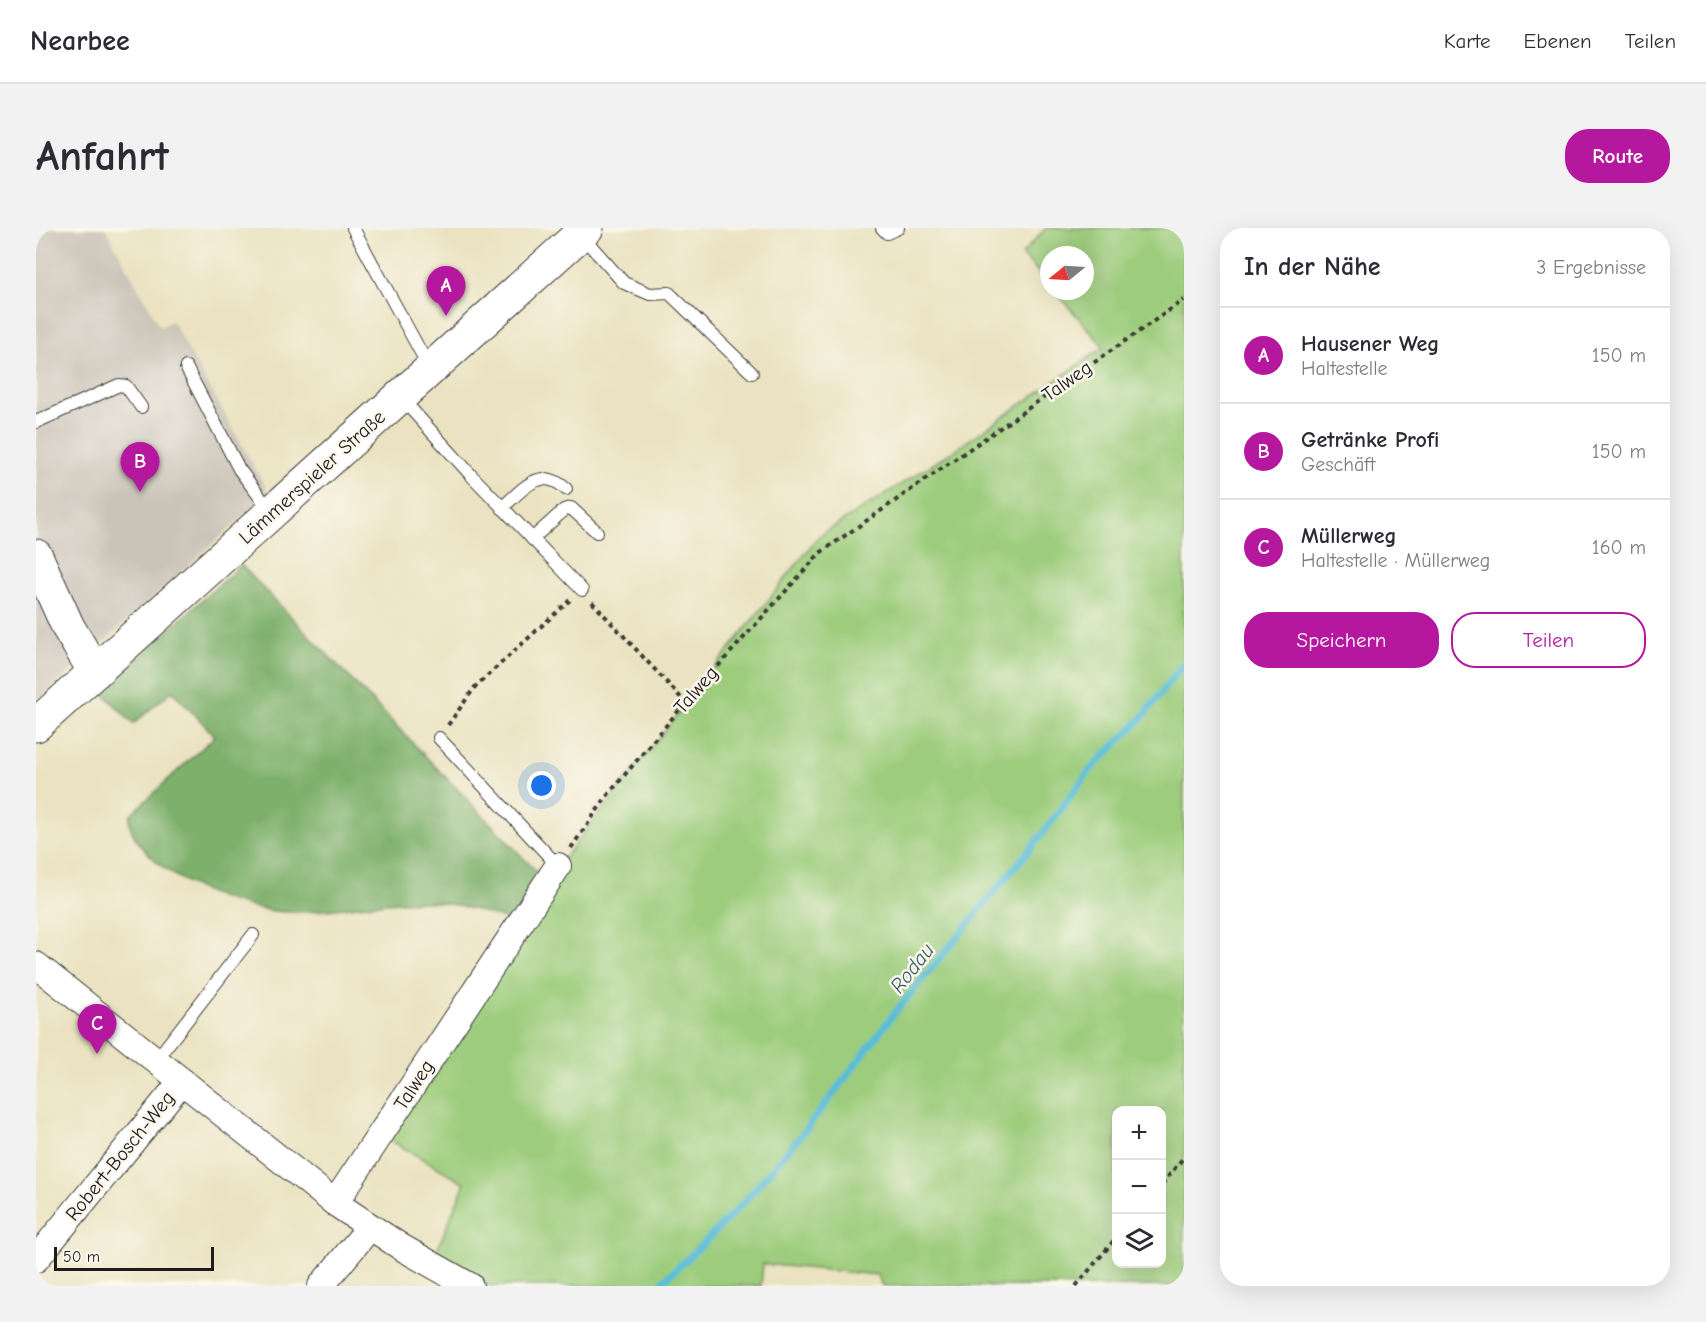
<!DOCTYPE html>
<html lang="de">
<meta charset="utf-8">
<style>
:root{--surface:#fff;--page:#f2f2f3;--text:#2b2b33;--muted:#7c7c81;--line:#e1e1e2;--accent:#b5179e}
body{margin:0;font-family:"Comic Neue",sans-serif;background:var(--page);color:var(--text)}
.controls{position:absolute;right:18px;bottom:18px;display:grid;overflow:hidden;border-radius:12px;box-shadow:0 6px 24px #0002}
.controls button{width:54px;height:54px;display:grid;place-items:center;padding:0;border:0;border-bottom:2px solid var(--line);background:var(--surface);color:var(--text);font:30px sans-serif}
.compass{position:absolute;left:1004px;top:18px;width:54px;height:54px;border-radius:50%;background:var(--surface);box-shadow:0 6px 24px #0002;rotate:252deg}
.scale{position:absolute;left:18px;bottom:15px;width:160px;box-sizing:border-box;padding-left:6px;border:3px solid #1c1c1c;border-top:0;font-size:16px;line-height:21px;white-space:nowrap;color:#1c1c1c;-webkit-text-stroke:4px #fbf7ec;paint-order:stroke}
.you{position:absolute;left:506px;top:558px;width:21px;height:21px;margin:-15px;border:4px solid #fff;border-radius:50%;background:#1a73e8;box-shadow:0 0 0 9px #1a73e833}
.badge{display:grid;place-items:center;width:39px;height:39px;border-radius:50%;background:var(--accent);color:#fff;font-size:20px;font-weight:700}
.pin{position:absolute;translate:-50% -50px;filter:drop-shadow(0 2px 3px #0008)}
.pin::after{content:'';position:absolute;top:32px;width:21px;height:18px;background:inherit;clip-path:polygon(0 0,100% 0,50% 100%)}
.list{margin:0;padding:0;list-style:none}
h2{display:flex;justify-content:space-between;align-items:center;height:78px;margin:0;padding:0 24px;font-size:26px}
h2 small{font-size:20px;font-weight:400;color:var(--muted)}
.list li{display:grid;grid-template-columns:39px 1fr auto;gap:18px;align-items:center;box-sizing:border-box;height:96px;padding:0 24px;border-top:2px solid var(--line)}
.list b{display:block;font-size:22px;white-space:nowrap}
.list p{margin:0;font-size:20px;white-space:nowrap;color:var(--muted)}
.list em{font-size:20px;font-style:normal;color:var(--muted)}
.actions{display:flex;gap:12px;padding:18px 24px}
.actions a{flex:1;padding:14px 0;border:2px solid var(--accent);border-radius:24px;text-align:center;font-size:21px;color:var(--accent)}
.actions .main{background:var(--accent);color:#fff}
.icon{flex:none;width:33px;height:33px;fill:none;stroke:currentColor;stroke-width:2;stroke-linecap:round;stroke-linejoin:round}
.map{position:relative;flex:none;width:1148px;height:1058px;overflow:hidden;border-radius:24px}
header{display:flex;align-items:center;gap:36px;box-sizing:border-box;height:84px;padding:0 30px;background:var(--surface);border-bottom:2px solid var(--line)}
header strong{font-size:28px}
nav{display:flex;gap:33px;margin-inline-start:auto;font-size:21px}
.intro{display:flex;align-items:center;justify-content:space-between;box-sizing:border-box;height:144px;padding:0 36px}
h1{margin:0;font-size:42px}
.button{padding:15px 27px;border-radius:24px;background:var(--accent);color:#fff;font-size:21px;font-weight:700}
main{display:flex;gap:36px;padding:0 36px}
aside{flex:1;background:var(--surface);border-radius:24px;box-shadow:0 6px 24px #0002}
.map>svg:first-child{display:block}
.industrial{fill:#c9c3b8}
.green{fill:#9ccc7b;stroke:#5c744c;stroke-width:1.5;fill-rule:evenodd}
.forest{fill:#7db06b;stroke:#4c6644;stroke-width:1.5}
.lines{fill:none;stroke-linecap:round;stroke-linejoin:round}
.stream{stroke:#5abdd8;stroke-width:7}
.lane-casing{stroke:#3b3a35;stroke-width:14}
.street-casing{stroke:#3b3a35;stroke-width:28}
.secondary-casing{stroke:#3b3a35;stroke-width:35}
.path{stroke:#3b3a35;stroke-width:4;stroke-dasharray:4.5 4.5;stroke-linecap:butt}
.lane{stroke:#fff;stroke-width:12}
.street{stroke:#fff;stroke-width:26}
.secondary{stroke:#fff;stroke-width:33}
.labels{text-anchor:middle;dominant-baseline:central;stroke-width:5;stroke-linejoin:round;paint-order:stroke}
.street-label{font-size:20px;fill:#1c1c1c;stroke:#fbf7ec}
.water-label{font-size:21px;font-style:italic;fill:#355c67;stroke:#fbf7ec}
</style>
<header>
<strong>Nearbee</strong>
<nav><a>Karte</a><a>Ebenen</a><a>Teilen</a></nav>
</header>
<div class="intro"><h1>Anfahrt</h1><a class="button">Route</a></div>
<main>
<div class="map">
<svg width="1148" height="1058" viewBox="0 0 1148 1058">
<rect width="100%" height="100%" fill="#fbf7ec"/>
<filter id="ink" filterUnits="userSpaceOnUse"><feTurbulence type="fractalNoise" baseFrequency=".0167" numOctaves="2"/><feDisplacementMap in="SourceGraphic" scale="12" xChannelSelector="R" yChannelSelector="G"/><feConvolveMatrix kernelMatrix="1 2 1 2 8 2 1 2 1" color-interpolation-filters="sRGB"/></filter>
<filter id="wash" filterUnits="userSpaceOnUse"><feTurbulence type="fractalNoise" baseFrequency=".008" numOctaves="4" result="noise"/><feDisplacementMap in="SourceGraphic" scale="24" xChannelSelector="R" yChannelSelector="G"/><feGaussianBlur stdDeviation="1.35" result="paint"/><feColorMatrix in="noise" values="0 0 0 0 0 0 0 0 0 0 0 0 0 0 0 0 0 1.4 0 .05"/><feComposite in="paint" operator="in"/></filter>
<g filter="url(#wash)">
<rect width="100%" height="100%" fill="#eae2c0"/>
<path class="industrial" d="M 0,0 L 69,0 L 124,99 L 136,93 L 233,265 L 0,475 Z"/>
<path class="green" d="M 1010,0 L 1148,0 L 1148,1058 L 846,1058 L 842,1047 L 727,1036 L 725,1058 L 454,1058 L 395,1036 L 429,955 L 338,903 L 522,638 L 783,308 L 916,224 L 1068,119 L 1019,63 L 1049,63 L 1049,27 L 1013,27 L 1013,56 L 986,26 ZM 1080,882 L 1126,882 L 1126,1036 L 1080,1036 Z"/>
<path class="forest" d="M 205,337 L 506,649 L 477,694 C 451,685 424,676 397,674 C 352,671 308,682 264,684 C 218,686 145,661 113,626 C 102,615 92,604 94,587 L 179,508 L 136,463 L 97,496 L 65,463 Z"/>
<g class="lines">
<path class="stream" d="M 622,1058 L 669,1014 L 707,975 L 772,899 L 857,787 L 1004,609 L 1054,542 L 1106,490 L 1148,435"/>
</g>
</g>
<g filter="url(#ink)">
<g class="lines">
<g class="lane-casing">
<g id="lane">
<path d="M 317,0 L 394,141"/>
<path d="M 846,0 L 851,5 L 862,0"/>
<path d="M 545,7 L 588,55 L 614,66 L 633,65 L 716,145"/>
<path d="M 150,139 L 203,241 L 235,284"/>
<path d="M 366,171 L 435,247 L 546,362"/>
<path d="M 0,194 L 83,157 L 90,158 L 105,179"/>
<path d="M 466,280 C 487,261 504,237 530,261"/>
<path d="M 496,311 L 528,282 L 535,280 L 561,304"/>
<path d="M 403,510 L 522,638"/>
<path d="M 120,832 L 217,707"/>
</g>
</g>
<g class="street-casing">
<g id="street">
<path d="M 0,737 L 299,975 L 365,1019 L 434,1058"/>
<path d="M 299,975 L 522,638"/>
<path d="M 0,1031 L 146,853"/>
<path d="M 285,1058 L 334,999"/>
</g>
</g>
<g class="secondary-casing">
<g id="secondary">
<path d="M 0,328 L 32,399 L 59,444"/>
<path d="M 0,497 L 551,0"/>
</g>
</g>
<g class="path">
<path d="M 556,374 L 649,474"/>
<path d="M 412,497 L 439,459 L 534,372"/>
<path d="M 535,620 L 571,568 L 649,475 L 784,325 L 1148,72"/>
<path d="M 1126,956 L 1148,929"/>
<path d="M 1040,1058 L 1080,1010"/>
</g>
<use href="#lane" class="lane"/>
<use href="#street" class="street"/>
<use href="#secondary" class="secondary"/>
</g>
</g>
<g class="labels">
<g class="street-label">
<text transform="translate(1031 153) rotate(-35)">Talweg</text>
<text transform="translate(276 249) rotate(-42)">Lämmerspieler Straße</text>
<text transform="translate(660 462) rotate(-49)">Talweg</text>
<text transform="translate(378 857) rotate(-57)">Talweg</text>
<text transform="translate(84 928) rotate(-51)">Robert-Bosch-Weg</text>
</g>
<g class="water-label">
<text transform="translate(876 740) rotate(-52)">Rodau</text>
</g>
</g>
</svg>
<div class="controls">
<button>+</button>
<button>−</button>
<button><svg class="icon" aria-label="layers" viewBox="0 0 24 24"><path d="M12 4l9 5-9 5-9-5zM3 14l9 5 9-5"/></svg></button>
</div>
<svg class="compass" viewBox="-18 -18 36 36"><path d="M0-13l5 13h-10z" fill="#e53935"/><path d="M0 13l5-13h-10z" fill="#7c7c81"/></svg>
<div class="scale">50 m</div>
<div class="you"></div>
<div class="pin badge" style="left:410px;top:88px">A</div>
<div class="pin badge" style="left:104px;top:264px">B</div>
<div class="pin badge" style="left:61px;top:826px">C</div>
</div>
<aside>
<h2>In der Nähe<small>3 Ergebnisse</small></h2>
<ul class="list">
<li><span class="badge">A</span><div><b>Hausener Weg</b><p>Haltestelle</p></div><em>150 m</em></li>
<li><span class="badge">B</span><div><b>Getränke Profi</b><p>Geschäft</p></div><em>150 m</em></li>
<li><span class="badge">C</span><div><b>Müllerweg</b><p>Haltestelle · Müllerweg</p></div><em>160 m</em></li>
</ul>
<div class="actions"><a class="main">Speichern</a><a>Teilen</a></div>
</aside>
</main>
